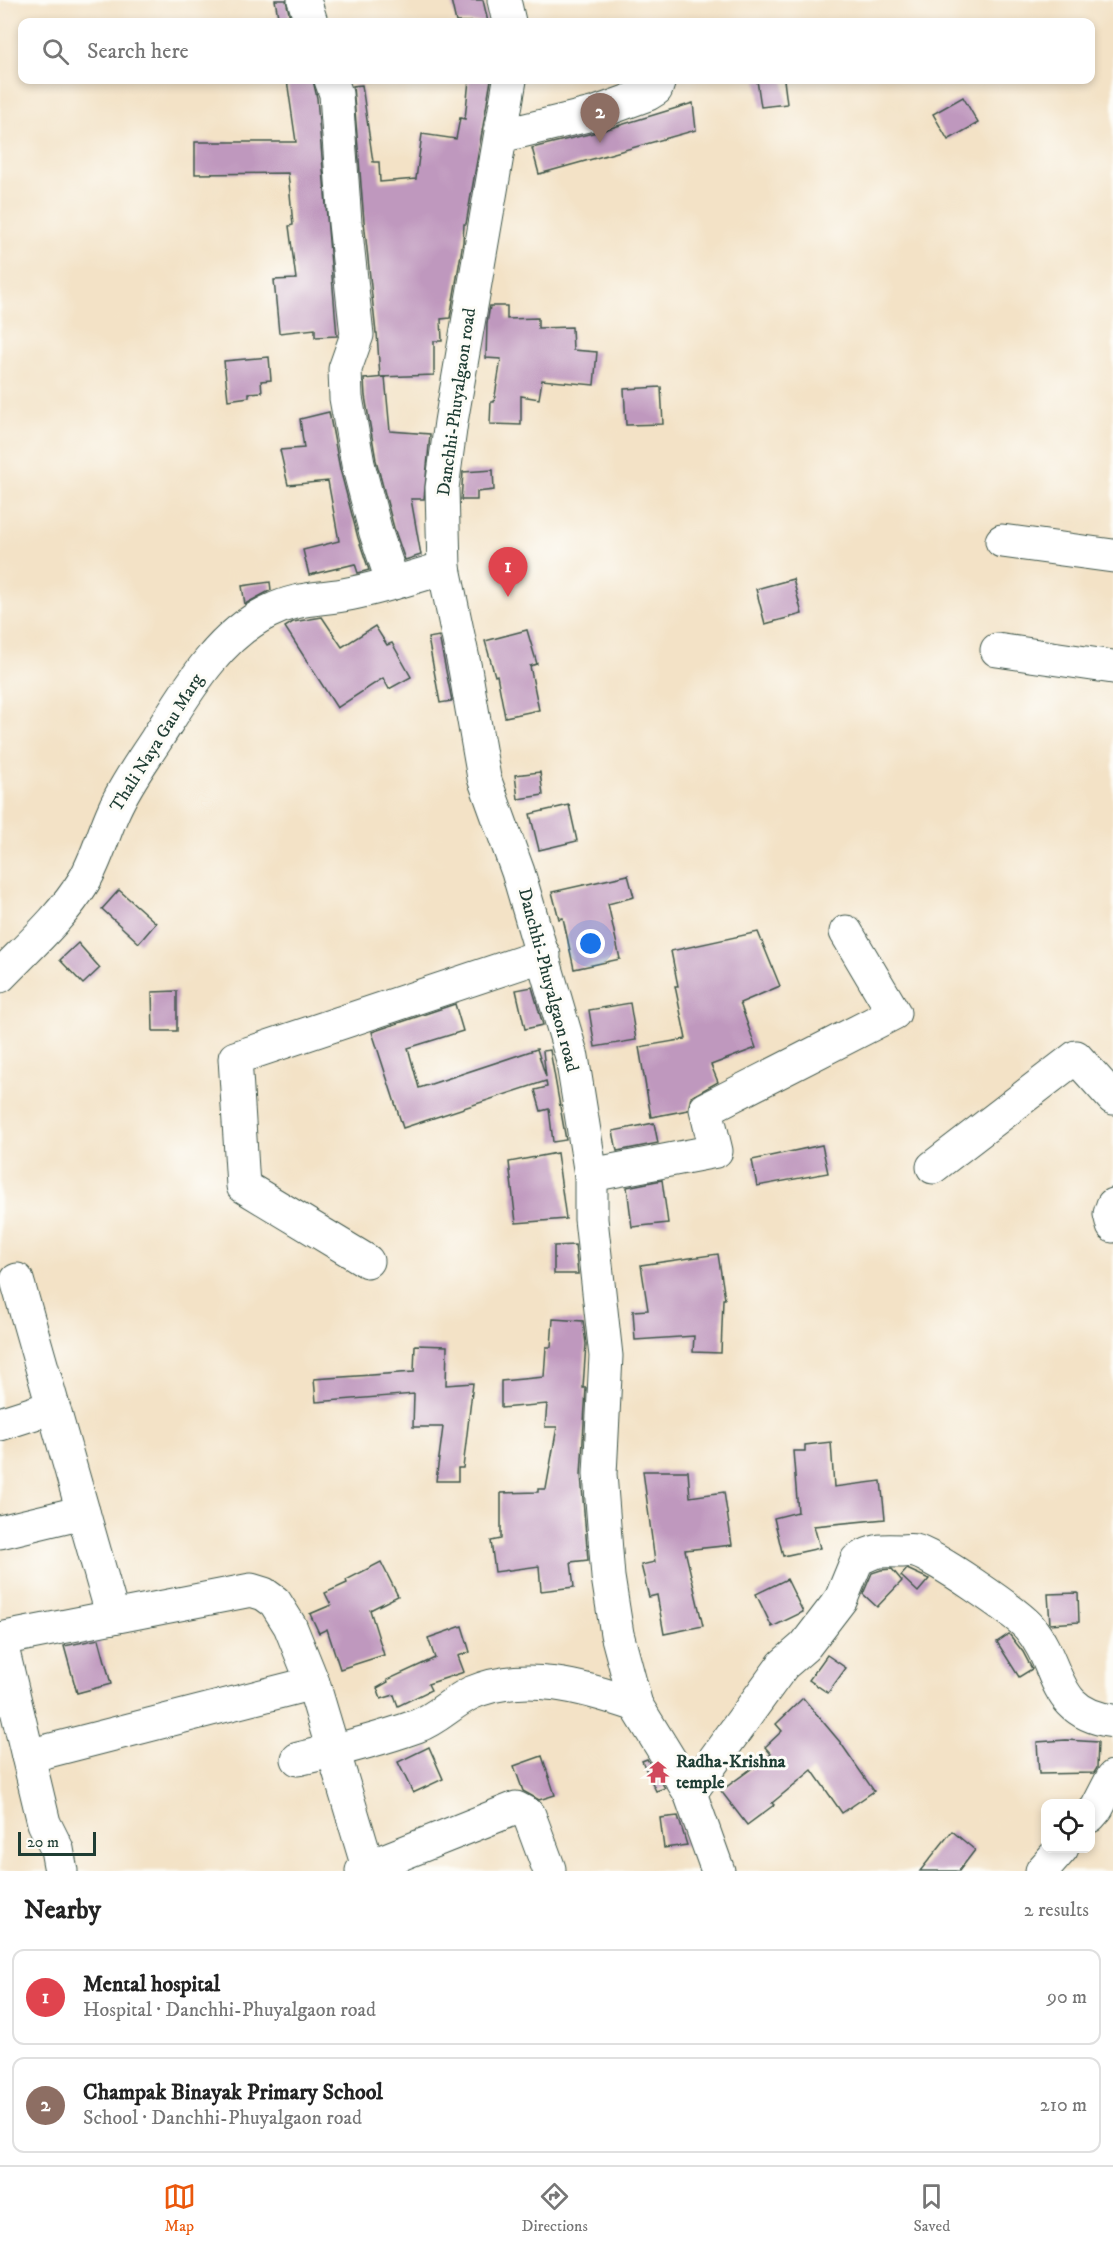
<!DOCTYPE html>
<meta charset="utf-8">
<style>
:root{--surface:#fff;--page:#f6f6f6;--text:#222;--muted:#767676;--line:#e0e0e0;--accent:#ea580c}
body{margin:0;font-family:"IM FELL DW Pica",serif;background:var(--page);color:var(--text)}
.controls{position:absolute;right:18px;bottom:18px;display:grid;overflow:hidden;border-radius:12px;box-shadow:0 3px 9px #0003}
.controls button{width:54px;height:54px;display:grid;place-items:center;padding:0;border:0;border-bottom:2px solid var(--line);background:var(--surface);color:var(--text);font:30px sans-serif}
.scale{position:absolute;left:18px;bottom:15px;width:78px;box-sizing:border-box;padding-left:6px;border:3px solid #1f3d34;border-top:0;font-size:16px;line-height:21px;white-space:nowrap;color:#1f3d34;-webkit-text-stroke:4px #fdfcf7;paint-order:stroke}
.you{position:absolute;left:591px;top:944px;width:21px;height:21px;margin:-15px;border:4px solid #fff;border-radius:50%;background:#1a73e8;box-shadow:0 0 0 9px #1a73e833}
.badge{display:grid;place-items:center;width:39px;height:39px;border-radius:50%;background:var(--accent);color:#fff;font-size:20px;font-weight:700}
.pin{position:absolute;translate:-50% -50px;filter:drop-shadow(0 2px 3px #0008)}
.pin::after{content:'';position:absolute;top:32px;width:21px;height:18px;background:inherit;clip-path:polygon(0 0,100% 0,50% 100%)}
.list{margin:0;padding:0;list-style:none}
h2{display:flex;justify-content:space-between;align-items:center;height:78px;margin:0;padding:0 24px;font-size:26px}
h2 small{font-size:20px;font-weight:400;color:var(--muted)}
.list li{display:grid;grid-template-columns:39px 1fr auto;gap:18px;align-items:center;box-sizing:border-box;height:96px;margin:0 12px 12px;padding:0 12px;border:2px solid var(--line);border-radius:12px}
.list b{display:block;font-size:22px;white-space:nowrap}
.list p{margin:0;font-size:20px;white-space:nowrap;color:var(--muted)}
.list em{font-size:20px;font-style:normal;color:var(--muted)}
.icon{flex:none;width:33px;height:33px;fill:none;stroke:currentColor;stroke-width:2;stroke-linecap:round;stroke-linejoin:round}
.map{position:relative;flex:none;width:1113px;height:1871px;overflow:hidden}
.search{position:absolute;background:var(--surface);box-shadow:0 3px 9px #0003;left:18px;right:18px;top:18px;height:66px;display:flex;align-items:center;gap:15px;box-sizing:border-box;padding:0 21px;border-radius:12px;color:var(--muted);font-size:22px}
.sheet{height:294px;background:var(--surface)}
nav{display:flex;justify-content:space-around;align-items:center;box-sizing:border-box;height:84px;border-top:2px solid var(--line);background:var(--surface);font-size:16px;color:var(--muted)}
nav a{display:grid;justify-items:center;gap:3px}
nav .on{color:var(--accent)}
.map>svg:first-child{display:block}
.building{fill:#bf98be}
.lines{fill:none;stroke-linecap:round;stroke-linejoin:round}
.minor-casing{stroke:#3f564a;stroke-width:35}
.minor{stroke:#fff;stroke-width:33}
.labels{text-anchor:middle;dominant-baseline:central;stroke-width:6;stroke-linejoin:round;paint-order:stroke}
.street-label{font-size:18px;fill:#1f3d34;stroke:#fdfcf7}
.poi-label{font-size:18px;font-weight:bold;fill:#1f3d34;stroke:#fdfcf7;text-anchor:start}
</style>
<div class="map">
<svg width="1113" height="1871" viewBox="0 0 1113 1871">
<rect width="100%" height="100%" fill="#fdfcf7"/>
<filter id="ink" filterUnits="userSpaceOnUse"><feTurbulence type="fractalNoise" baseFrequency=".0167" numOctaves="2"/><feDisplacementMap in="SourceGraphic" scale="12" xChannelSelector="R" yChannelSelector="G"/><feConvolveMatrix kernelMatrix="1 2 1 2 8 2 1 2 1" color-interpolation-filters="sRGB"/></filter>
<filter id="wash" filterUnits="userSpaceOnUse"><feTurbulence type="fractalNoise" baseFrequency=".008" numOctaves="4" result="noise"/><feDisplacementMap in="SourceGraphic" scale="24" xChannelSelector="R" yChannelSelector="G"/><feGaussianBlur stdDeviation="1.35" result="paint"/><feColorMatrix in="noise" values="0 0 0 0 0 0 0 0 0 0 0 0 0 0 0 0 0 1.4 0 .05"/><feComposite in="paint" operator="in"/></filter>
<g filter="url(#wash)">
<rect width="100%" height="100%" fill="#f3e2c6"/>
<g id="blocks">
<g class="building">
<path d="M 275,0 L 286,0 L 291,22 L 279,22 Z"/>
<path d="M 451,0 L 483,0 L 488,22 L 456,22 Z"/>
<path d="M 287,80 L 313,80 L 317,98 L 337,336 L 315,337 L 315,329 L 279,333 L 274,280 L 296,279 L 289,226 L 293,225 L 288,173 L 195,174 L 195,142 L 296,142 Z"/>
<path d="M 469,80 L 491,80 L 466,224 L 464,224 L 463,242 L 450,318 L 441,319 L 442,341 L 434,341 L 434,375 L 380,377 L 377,333 L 376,333 L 364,221 L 353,86 L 362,85 L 373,162 L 379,162 L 380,182 L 416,179 L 422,134 L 456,139 L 460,118 L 465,119 Z"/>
<path d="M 757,80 L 784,80 L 787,104 L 761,107 Z"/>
<path d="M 963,97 L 978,123 L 948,140 L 933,114 Z"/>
<path d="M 693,103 L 696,130 L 539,174 L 532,148 L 601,131 Z"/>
<path d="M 490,306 L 507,306 L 507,319 L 538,318 L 538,328 L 572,327 L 573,350 L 597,352 L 594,385 L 542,380 L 539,399 L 521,396 L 521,425 L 490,424 L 491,402 L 494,402 L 501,359 L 486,358 L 487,323 Z"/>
<path d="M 269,357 L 271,380 L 261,381 L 262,392 L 249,393 L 249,397 L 228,400 L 224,361 Z"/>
<path d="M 385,377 L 390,431 L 430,434 L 424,499 L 411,499 L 421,555 L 405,560 L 394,528 L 376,460 L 365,396 L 364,379 Z"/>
<path d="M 661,387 L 663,424 L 626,425 L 624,389 Z"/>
<path d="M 329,412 L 340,469 L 358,538 L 369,570 L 358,573 L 355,564 L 309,575 L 303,550 L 339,541 L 328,481 L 288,485 L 280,450 L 304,448 L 300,419 Z"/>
<path d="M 493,470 L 494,490 L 477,492 L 477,500 L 461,500 L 463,472 Z"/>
<path d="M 793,579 L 802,614 L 765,624 L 756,589 Z"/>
<path d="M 270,582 L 271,590 L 245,604 L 242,586 Z"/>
<path d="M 322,617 L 342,647 L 375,626 L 387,645 L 392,643 L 411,677 L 389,689 L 383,678 L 337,708 L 285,627 L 293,622 Z"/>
<path d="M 527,630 L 537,664 L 530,666 L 539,710 L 505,717 L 497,675 L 495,676 L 485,641 Z"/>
<path d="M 439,636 L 452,701 L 440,703 L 428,638 Z"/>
<path d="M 540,772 L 543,795 L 518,799 L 515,775 Z"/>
<path d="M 569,805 L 577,841 L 539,850 L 530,814 Z"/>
<path d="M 628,875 L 634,897 L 608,904 L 620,959 L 574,969 L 563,918 L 559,919 L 552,892 Z"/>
<path d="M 119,890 L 156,923 L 139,943 L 102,909 Z"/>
<path d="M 758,932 L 780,986 L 740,1003 L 756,1048 L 711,1065 L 718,1082 L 691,1097 L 688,1110 L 651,1117 L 639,1047 L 686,1039 L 675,986 L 678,986 L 671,951 Z"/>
<path d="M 78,943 L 100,968 L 83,984 L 60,960 Z"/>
<path d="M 532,987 L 543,1025 L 525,1029 L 516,990 Z"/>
<path d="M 177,991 L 177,1031 L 153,1031 L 152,992 Z"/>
<path d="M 630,1003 L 636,1040 L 595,1047 L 589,1010 Z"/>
<path d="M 455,1004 L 463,1031 L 408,1048 L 419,1088 L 537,1049 L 546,1077 L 543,1051 L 550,1050 L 566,1140 L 553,1142 L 549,1109 L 541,1111 L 535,1090 L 547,1087 L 546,1081 L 403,1128 L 372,1032 Z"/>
<path d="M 654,1123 L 658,1143 L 617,1151 L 613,1131 Z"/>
<path d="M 822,1145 L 828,1173 L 757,1186 L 752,1160 Z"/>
<path d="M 557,1153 L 566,1219 L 516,1223 L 509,1162 Z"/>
<path d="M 662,1180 L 668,1223 L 632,1227 L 627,1187 Z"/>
<path d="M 575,1245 L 578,1274 L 554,1274 L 554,1246 Z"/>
<path d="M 718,1254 L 725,1299 L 723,1299 L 721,1353 L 693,1352 L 694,1336 L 635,1340 L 633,1311 L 648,1310 L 641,1265 Z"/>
<path d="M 553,1319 L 583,1321 L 586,1344 L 583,1388 L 586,1388 L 581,1475 L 588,1560 L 571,1562 L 574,1587 L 541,1591 L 539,1566 L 495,1572 L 491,1541 L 501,1539 L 501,1493 L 538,1492 L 538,1489 L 546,1489 L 557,1427 L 545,1427 L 547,1404 L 501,1408 L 501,1381 L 544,1377 L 546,1347 L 551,1347 Z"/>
<path d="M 415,1345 L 447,1346 L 446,1385 L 473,1383 L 463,1468 L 458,1468 L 458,1481 L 436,1481 L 443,1427 L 413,1427 L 414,1394 L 316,1402 L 314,1379 L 414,1372 Z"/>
<path d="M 831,1442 L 834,1487 L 881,1481 L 885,1519 L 814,1526 L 820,1548 L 783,1556 L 774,1518 L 798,1512 L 793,1451 L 805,1451 L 805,1445 Z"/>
<path d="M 643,1471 L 688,1471 L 690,1497 L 724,1492 L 732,1545 L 685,1550 L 703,1626 L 664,1634 L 657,1595 L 649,1597 L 641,1565 L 655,1562 Z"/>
<path d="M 381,1562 L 398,1596 L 370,1610 L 384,1655 L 340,1669 L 327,1629 L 319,1633 L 310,1614 L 331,1605 L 325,1593 L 347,1583 L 346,1580 Z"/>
<path d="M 892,1569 L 902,1581 L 877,1607 L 863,1594 L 872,1573 L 881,1570 Z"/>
<path d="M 907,1569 L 929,1579 L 918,1592 L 901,1576 Z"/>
<path d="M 787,1579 L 803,1612 L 772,1627 L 756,1594 Z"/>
<path d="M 1078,1593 L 1079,1622 L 1050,1624 L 1048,1594 Z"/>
<path d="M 462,1626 L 470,1652 L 458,1656 L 464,1672 L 428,1684 L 431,1690 L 398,1706 L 394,1695 L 381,1699 L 377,1688 L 388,1682 L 387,1680 L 435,1658 L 428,1638 Z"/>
<path d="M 1009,1634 L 1023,1652 L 1032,1669 L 1019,1677 L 997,1642 Z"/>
<path d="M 99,1639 L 111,1684 L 77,1693 L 64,1646 Z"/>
<path d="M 827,1655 L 846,1668 L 828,1693 L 809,1680 Z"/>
<path d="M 803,1698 L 840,1742 L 874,1791 L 842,1813 L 812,1770 L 772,1803 L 774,1805 L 747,1825 L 721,1791 L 771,1754 L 765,1747 L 782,1731 L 776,1724 Z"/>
<path d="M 1066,1740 L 1098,1742 L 1097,1768 L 1094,1773 L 1039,1774 L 1037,1742 Z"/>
<path d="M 429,1747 L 443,1779 L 413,1793 L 398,1762 Z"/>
<path d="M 542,1756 L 555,1795 L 539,1800 L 523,1791 L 514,1766 Z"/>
<path d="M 647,1759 L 665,1788 L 656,1791 L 642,1761 Z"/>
<path d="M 678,1816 L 687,1845 L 664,1848 L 660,1818 Z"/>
<path d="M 952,1831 L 975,1850 L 959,1871 L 920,1871 Z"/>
</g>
</g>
</g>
<g filter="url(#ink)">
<use href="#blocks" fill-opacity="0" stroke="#3f564a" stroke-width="1.5"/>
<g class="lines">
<g class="minor-casing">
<g id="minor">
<path d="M 304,0 L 311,22"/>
<path d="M 504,0 L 509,22"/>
<path d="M 331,80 L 336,94 L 345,223 L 357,335 L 345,369 L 346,398 L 358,464 L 376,533 L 393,583"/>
<path d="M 510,80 L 451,422 L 442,488 L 444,568 L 465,669 L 484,778 L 518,872 L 572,1057 L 591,1175 L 591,1219 L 606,1356 L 600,1474 L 608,1577 L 617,1634 L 636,1705 L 690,1793 L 718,1871"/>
<path d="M 501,136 L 596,113 L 648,94 L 656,89 L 659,80"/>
<path d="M 1002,541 L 1113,556"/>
<path d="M 997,650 L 1113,667"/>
<path d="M 0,976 C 29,946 62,917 84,881 C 97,859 103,834 114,810 C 125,785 141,763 156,740 C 186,693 216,638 268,612 C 297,598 313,600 343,595 C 377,589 411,578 444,568"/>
<path d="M 933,1167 L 1076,1057 L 1113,1098"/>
<path d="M 591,1175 L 716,1151 L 706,1109 L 894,1013 L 846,932"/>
<path d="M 1113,1205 L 1110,1214 L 1113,1226"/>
<path d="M 367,1261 L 243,1186 L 235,1058 L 544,955"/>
<path d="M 17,1280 L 113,1617"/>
<path d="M 0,1424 L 53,1407"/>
<path d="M 0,1532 L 83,1512"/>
<path d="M 0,1639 L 251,1590 L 264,1594 L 275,1602 L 290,1626 L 313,1683 L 368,1867 L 362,1871"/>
<path d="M 0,1639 L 44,1823 L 57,1849 L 61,1871"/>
<path d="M 28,1756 L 313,1683"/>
<path d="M 298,1759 C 338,1750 378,1740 417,1726 C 437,1719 452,1702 471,1693 C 524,1670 584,1687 636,1705"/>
<path d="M 690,1793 L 783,1665 L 805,1646 L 841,1599 L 857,1560 C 875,1550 880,1550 901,1551 C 905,1551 910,1550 915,1551 C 933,1555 1017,1613 1029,1627 C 1062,1666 1050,1713 1113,1721"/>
<path d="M 1090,1816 L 1097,1808 L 1113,1777"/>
<path d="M 368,1867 L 516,1808 L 529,1815 L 549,1869"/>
<path d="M 1042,1871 L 1062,1848"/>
</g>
</g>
<use href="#minor" class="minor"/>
</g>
</g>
<defs>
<g id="temple-bare" transform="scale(1.8)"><path d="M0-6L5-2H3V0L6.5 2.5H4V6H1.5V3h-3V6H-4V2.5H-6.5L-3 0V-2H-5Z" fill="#d1495b" stroke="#fdfcf7" stroke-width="2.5" paint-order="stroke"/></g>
</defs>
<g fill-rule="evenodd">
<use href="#temple-bare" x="658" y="1772"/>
</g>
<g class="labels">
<g class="street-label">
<text transform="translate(457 402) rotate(-82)">Danchhi-Phuyalgaon road</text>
<text transform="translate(157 743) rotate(-58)">Thali Naya Gau Marg</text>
<text transform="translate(548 980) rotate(75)">Danchhi-Phuyalgaon road</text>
</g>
<g class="poi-label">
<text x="676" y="1762">Radha-Krishna<tspan x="676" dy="21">temple</tspan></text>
</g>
</g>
</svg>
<div class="controls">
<button><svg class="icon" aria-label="locate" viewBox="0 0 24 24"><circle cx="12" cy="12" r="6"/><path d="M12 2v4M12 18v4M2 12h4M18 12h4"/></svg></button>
</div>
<div class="scale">20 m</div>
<div class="you"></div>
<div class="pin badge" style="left:508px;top:597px;background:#e0444e">1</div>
<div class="pin badge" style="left:600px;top:143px;background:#8d6e63">2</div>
<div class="search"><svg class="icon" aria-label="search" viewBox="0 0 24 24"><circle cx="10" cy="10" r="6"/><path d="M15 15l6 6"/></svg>Search here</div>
</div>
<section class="sheet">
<h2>Nearby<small>2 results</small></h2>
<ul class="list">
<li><span class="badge" style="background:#e0444e">1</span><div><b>Mental hospital</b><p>Hospital · Danchhi-Phuyalgaon road</p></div><em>90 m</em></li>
<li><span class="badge" style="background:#8d6e63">2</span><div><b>Champak Binayak Primary School</b><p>School · Danchhi-Phuyalgaon road</p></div><em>210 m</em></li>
</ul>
</section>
<nav>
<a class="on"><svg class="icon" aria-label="map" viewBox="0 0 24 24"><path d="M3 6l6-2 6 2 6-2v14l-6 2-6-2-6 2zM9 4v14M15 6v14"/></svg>Map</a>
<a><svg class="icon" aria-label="directions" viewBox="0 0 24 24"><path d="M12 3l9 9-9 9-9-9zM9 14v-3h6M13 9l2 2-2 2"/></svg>Directions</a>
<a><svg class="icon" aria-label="saved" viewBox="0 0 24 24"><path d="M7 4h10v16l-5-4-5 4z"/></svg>Saved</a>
</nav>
